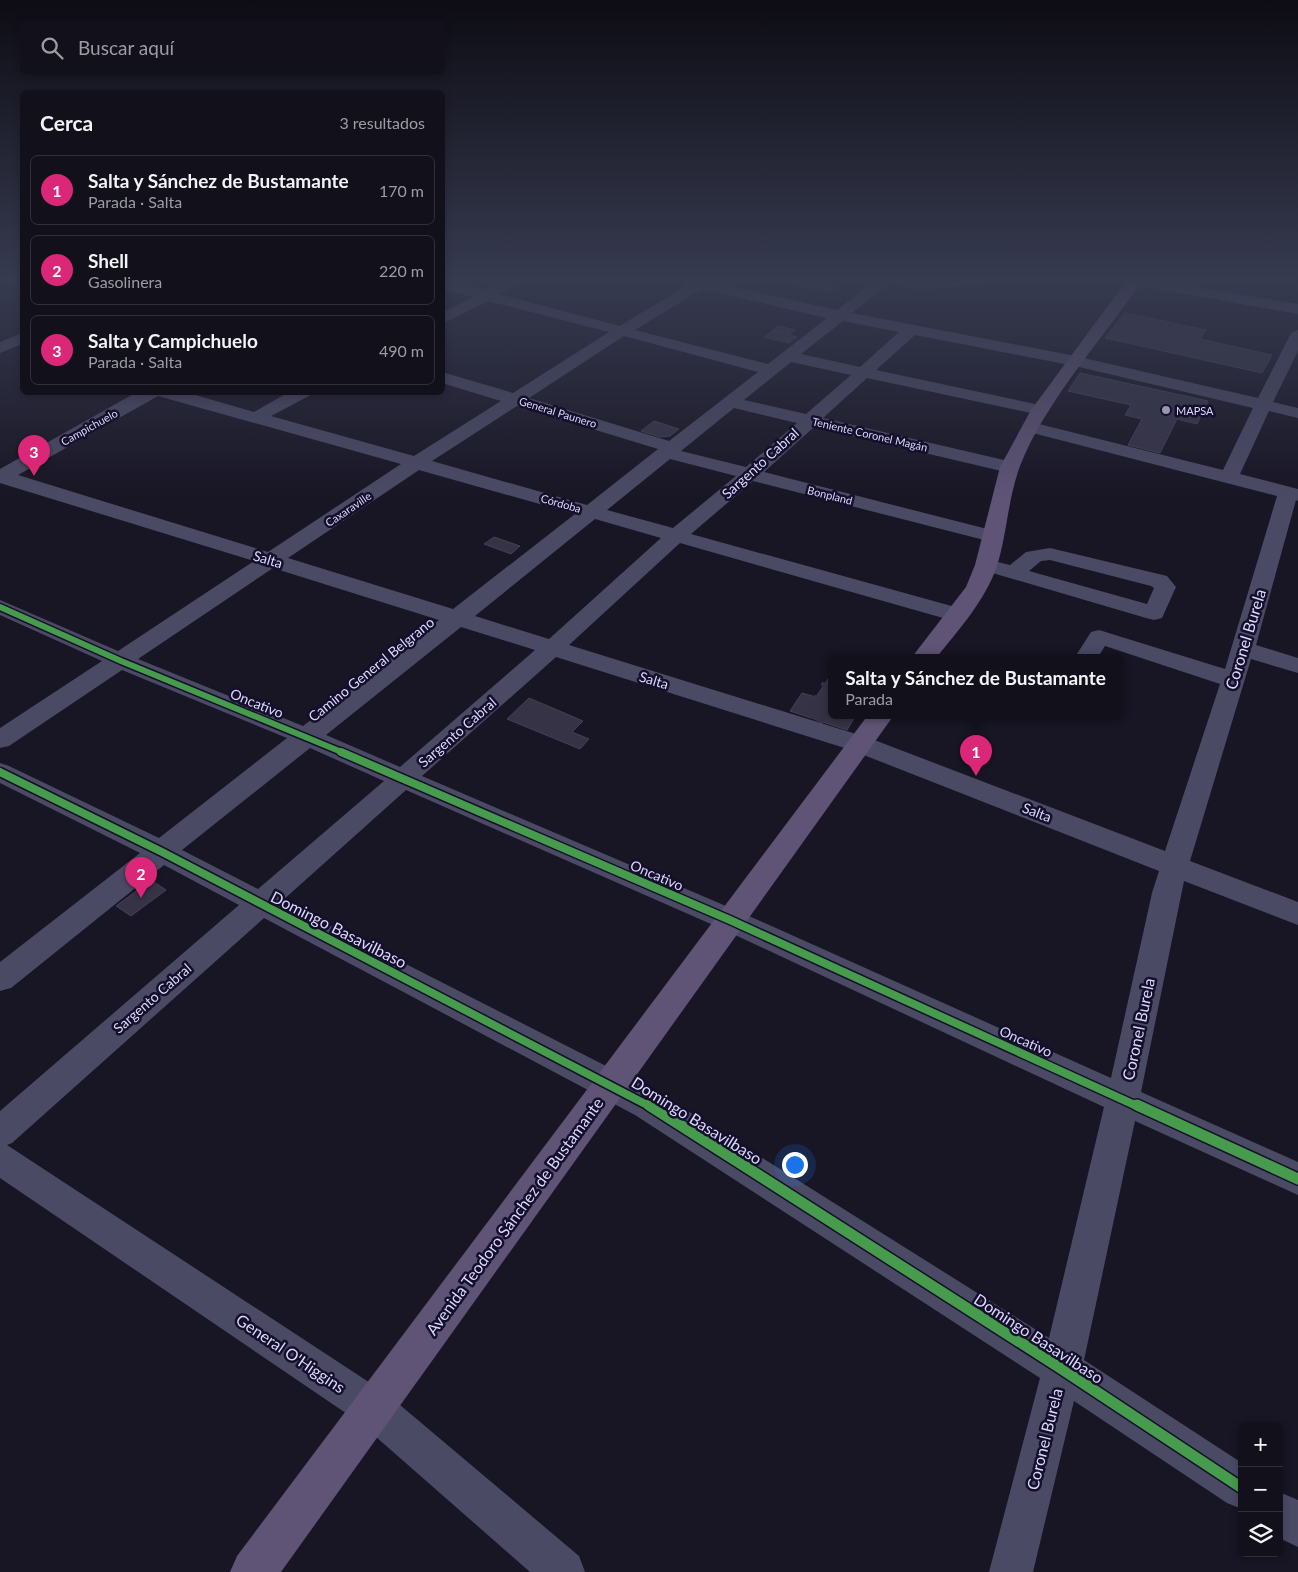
<!DOCTYPE html>
<html lang="es">
<meta charset="utf-8">
<style>
:root{--surface:#12101b;--page:#1b1924;--text:#f1f3f6;--muted:#9c9da3;--line:#31303a;--accent:#db2777}
body{margin:0;font-family:Lato,sans-serif;background:var(--page);color:var(--text)}
.controls{position:absolute;right:15px;bottom:15px;display:grid;overflow:hidden;border-radius:8px;box-shadow:0 2px 8px #0003}
.controls button{width:45px;height:45px;display:grid;place-items:center;padding:0;border:0;border-bottom:1px solid var(--line);background:var(--surface);color:var(--text);font:25px sans-serif}
.you{position:absolute;left:794px;top:1164px;width:18px;height:18px;margin:-12px;border:4px solid #fff;border-radius:50%;background:#1a73e8;box-shadow:0 0 0 8px #1a73e833}
.badge{display:grid;place-items:center;width:32px;height:32px;border-radius:50%;background:var(--accent);color:#fff;font-size:16px;font-weight:700}
.pin{position:absolute;translate:-50% -41px;filter:drop-shadow(0 1px 2px #0008)}
.pin::after{content:'';position:absolute;top:26px;width:18px;height:15px;background:inherit;clip-path:polygon(0 0,100% 0,50% 100%)}
.popup{position:absolute;left:828px;top:654px;width:295px;height:65px;box-sizing:border-box;display:grid;place-content:center;border-radius:8px;background:var(--surface);filter:drop-shadow(0 1px 4px #0005);font-size:16px;white-space:nowrap;color:var(--muted)}
.popup b{font-size:19px;color:var(--text)}
.popup::after{content:'';position:absolute;left:50%;top:100%;margin-left:-10px;border:10px solid transparent;border-top-color:var(--surface)}
.list{margin:0;padding:0;list-style:none}
h2{display:flex;justify-content:space-between;align-items:center;height:65px;margin:0;padding:0 20px;font-size:21px}
h2 small{font-size:16px;font-weight:400;color:var(--muted)}
.list li{display:grid;grid-template-columns:32px 1fr auto;gap:15px;align-items:center;box-sizing:border-box;height:70px;margin:0 10px 10px;padding:0 10px;border:1px solid var(--line);border-radius:8px}
.list b{display:block;font-size:19px;white-space:nowrap}
.list p{margin:0;font-size:16px;white-space:nowrap;color:var(--muted)}
.list em{font-size:16px;font-style:normal;color:var(--muted)}
.icon{flex:none;width:28px;height:28px;fill:none;stroke:currentColor;stroke-width:2;stroke-linecap:round;stroke-linejoin:round}
.map{position:relative;flex:none;width:1298px;height:1572px;overflow:hidden}
.search{position:absolute;background:var(--surface);box-shadow:0 2px 8px #0003;left:20px;top:20px;width:425px;height:55px;display:flex;align-items:center;gap:12px;box-sizing:border-box;padding:0 18px;border-radius:8px;color:var(--muted);font-size:19px}
.panel{position:absolute;background:var(--surface);box-shadow:0 2px 8px #0003;left:20px;top:90px;width:425px;height:305px;border-radius:8px}
.map>svg:first-child{display:block}
.building{fill:#363346;stroke:#454058}
.lines{fill:none;stroke-linecap:round;stroke-linejoin:round}
.minor-tunnel{stroke:#363245;stroke-width:22;stroke-dasharray:22 11;stroke-linecap:butt}
.minor{fill:#4b4a65;fill-rule:evenodd}
.major{fill:#5f5476;fill-rule:evenodd}
.cycleway-far2-casing{stroke:#140f2a;stroke-width:9}
.cycleway-far1-casing{stroke:#140f2a;stroke-width:11}
.cycleway-casing{stroke:#140f2a;stroke-width:14}
.cycleway-far2{stroke:#469c4c;stroke-width:6}
.cycleway-far1{stroke:#469c4c;stroke-width:8}
.cycleway{stroke:#469c4c;stroke-width:11}
.poi-dot{fill:#9894b2;stroke:#140f2a;stroke-width:2}
.labels{text-anchor:middle;dominant-baseline:central;stroke-width:5;stroke-linejoin:round;paint-order:stroke}
.far-poi-label{font-size:11px;fill:#ddd8ff;stroke:#140f2a;text-anchor:start}
.far-street-label{font-size:11px;fill:#ddd8ff;stroke:#140f2a}
.street-label{font-size:14px;fill:#ddd8ff;stroke:#140f2a}
.near-street-label{font-size:16px;fill:#ddd8ff;stroke:#140f2a}
</style>
<div class="map">
<svg width="1298" height="1572" viewBox="0 0 1298 1572">
<rect width="100%" height="100%" fill="#181524"/>
<g class="building">
<path d="M 1125,313 L 1206,330 L 1200,339 L 1272,355 L 1262,373 L 1105,338 Z"/>
<path d="M 778,326 L 795,330 L 789,335 L 772,331 Z"/>
<path d="M 772,331 L 789,335 L 797,337 L 789,343 L 764,337 Z"/>
<path d="M 1080,373 L 1208,401 L 1197,424 L 1177,419 L 1160,453 L 1128,445 L 1142,419 L 1125,415 L 1131,405 L 1068,391 Z"/>
<path d="M 654,421 L 679,429 L 670,436 L 660,437 L 641,431 Z"/>
<path d="M 494,537 L 520,546 L 511,554 L 484,544 Z"/>
<path d="M 832,673 L 832,715 L 856,715 L 847,730 L 790,711 L 802,693 L 816,697 Z"/>
<path d="M 529,698 L 583,721 L 572,732 L 589,739 L 580,749 L 507,719 Z"/>
<path d="M 151,880 L 166,890 L 131,916 L 116,906 Z"/>
</g>
<g class="lines">
<path class="minor-tunnel" d="M 813,719 L 832,687"/>
<g class="minor">
<path d="M 442,280 L 484,290 L 504,280 L 522,280 L 520,283 L 499,294 L 620,326 L 687,285 L 683,284 L 681,280 L 713,280 L 712,282 L 837,310 L 876,280 L 988,280 L 986,283 L 981,284 L 922,289 L 891,282 L 852,313 L 1075,356 L 1258,398 L 1290,335 L 1292,332 L 1298,330 L 1298,351 L 1273,402 L 1298,408 L 1298,418 L 1269,411 L 1240,474 L 1298,489 L 1298,501 L 1296,500 L 1256,645 L 1298,658 L 1298,673 L 1251,659 L 1190,861 L 1298,902 L 1298,925 L 1184,881 L 1141,1092 L 1298,1162 L 1298,1195 L 1135,1121 L 1084,1360 L 1242,1463 L 1242,1509 L 1227,1503 L 1074,1401 L 1033,1572 L 989,1572 L 1040,1378 L 635,1115 L 264,918 L 12,1143 L 7,1145 L 387,1394 L 579,1556 L 585,1572 L 530,1572 L 359,1422 L 0,1178 L 0,1111 L 239,905 L 164,865 L 11,988 L 0,991 L 0,962 L 140,853 L 0,783 L 0,763 L 9,766 L 159,838 L 287,738 L 122,670 L 9,746 L 0,748 L 0,728 L 102,661 L 0,615 L 0,600 L 118,651 L 254,561 L 0,483 L 0,469 L 137,392 L 185,392 L 254,412 L 289,392 L 311,392 L 309,396 L 271,416 L 414,456 L 501,401 L 442,383 L 442,372 L 513,393 L 609,332 L 488,301 L 442,324 L 442,313 L 473,297 L 442,289 ZM 702,289 L 826,318 L 827,318 L 768,364 L 635,330 ZM 843,321 L 899,332 L 860,367 L 801,354 ZM 915,335 L 1075,366 L 1253,408 L 1223,470 L 1031,422 L 1025,423 L 1022,427 L 1025,431 L 1277,496 L 1225,669 L 1099,630 L 1091,632 L 1075,657 L 1098,657 L 1105,646 L 1220,684 L 1165,851 L 869,738 L 569,645 L 680,543 L 950,620 L 958,622 L 966,620 L 969,615 L 966,610 L 691,534 L 753,481 L 992,542 L 999,540 L 1002,536 L 999,532 L 764,472 L 814,427 L 1010,473 L 1017,471 L 1019,467 L 1017,463 L 823,418 L 867,378 L 1040,415 L 1046,414 L 1049,410 L 1046,406 L 1040,405 L 876,370 ZM 624,336 L 758,372 L 669,441 L 529,398 ZM 791,362 L 851,375 L 806,414 L 744,400 ZM 158,396 L 401,464 L 268,552 L 18,475 ZM 517,406 L 658,449 L 587,505 L 432,461 ZM 734,408 L 797,423 L 746,467 L 681,451 ZM 670,459 L 736,476 L 673,528 L 607,510 ZM 419,470 L 575,514 L 453,609 L 288,558 ZM 595,519 L 661,538 L 549,639 L 475,616 ZM 273,568 L 439,620 L 303,726 L 138,659 ZM 461,627 L 535,650 L 400,767 L 326,735 ZM 556,657 L 851,750 L 1159,871 L 1152,893 L 1111,1078 L 740,912 L 422,776 ZM 310,748 L 384,781 L 258,889 L 182,850 ZM 406,790 L 720,928 L 1104,1107 L 1049,1338 L 659,1093 L 282,901 Z"/>
<path d="M 785,280 L 813,280 L 832,284 L 834,287 L 832,290 L 827,291 L 787,283 Z"/>
<path d="M 1127,280 L 1153,280 L 1298,304 L 1298,314 L 1134,285 L 1129,284 Z"/>
<path d="M 22,333 L 22,344 L 0,353 L 0,342 Z"/>
<path d="M 1050,548 L 1167,576 L 1176,587 L 1162,618 L 1154,620 L 1146,618 L 979,569 L 975,565 L 979,561 L 986,559 L 1010,565 L 1026,552 ZM 1050,560 L 1151,586 L 1154,588 L 1147,604 L 1029,571 L 1041,561 Z"/>
<path d="M 1279,1492 L 1298,1500 L 1298,1547 L 1279,1538 Z"/>
</g>
<g class="major">
<path d="M 1127,280 L 1143,280 C 1103,338 1045,402 1020,466 C 1008,498 1007,534 997,566 C 985,601 959,629 937,657 L 912,657 L 966,587 L 975,565 L 1000,467 L 1031,410 Z"/>
<path d="M 868,715 L 894,715 L 281,1572 L 230,1572 L 237,1556 Z"/>
</g>
<g class="cycleway-far2-casing">
<path id="cycleway-far2" d="M 0,607 L 121,661 L 344,753"/>
</g>
<g class="cycleway-far1-casing">
<g id="cycleway-far1">
<path d="M 341,752 L 730,920 L 1139,1107"/>
<path d="M 0,772 L 162,852 L 651,1107"/>
</g>
</g>
<g class="cycleway-casing">
<g id="cycleway">
<path d="M 649,1105 L 1062,1369 L 1242,1488"/>
<path d="M 1137,1105 L 1298,1179"/>
</g>
</g>
<use href="#cycleway-far2" class="cycleway-far2"/>
<use href="#cycleway-far1" class="cycleway-far1"/>
<use href="#cycleway" class="cycleway"/>
</g>
<linearGradient id="sky" x2="0" y2="1"><stop stop-color="#0d0c14"/><stop offset="0.56" stop-color="#373b50"/><stop offset="1" stop-color="#373b50" stop-opacity="0"/></linearGradient>
<rect width="1298" height="500" fill="url(#sky)"/>
<circle class="poi-dot" cx="1166" cy="410" r="5"/>
<g class="labels">
<g class="far-poi-label">
<text x="1176" y="410">MAPSA</text>
</g>
<g class="far-street-label">
<text transform="translate(558 412) rotate(17)">General Paunero</text>
<text transform="translate(89 427) rotate(-29)">Campichuelo</text>
<text transform="translate(870 434) rotate(13)">Teniente Coronel Magán</text>
<text transform="translate(830 495) rotate(14)">Bonpland</text>
<text transform="translate(561 503) rotate(16)">Córdoba</text>
<text transform="translate(348 509) rotate(-34)">Caxaraville</text>
</g>
<g class="street-label">
<text transform="translate(760 463) rotate(-42)">Sargento Cabral</text>
<text transform="translate(268 559) rotate(17)">Salta</text>
<text transform="translate(371 669) rotate(-39)">Camino General Belgrano</text>
<text transform="translate(654 680) rotate(17)">Salta</text>
<text transform="translate(257 703) rotate(22)">Oncativo</text>
<text transform="translate(457 732) rotate(-41)">Sargento Cabral</text>
<text transform="translate(1037 812) rotate(21)">Salta</text>
<text transform="translate(657 875) rotate(23)">Oncativo</text>
<text transform="translate(152 998) rotate(-41)">Sargento Cabral</text>
<text transform="translate(1026 1041) rotate(24)">Oncativo</text>
</g>
<g class="near-street-label">
<text transform="translate(1245 639) rotate(-73)">Coronel Burela</text>
<text transform="translate(339 929) rotate(27)">Domingo Basavilbaso</text>
<text transform="translate(1138 1029) rotate(-78)">Coronel Burela</text>
<text transform="translate(697 1120) rotate(32)">Domingo Basavilbaso</text>
<text transform="translate(514 1216) rotate(-54)">Avenida Teodoro Sánchez de Bustamante</text>
<text transform="translate(1039 1338) rotate(33)">Domingo Basavilbaso</text>
<text transform="translate(291 1353) rotate(34)">General O'Higgins</text>
<text transform="translate(1044 1439) rotate(-76)">Coronel Burela</text>
</g>
</g>
</svg>
<div class="controls">
<button>+</button>
<button>−</button>
<button><svg class="icon" aria-label="layers" viewBox="0 0 24 24"><path d="M12 4l9 5-9 5-9-5zM3 14l9 5 9-5"/></svg></button>
</div>
<div class="you"></div>
<div class="pin badge" style="left:976px;top:776px">1</div>
<div class="popup"><b>Salta y Sánchez de Bustamante</b>Parada</div>
<div class="pin badge" style="left:141px;top:898px">2</div>
<div class="pin badge" style="left:34px;top:476px">3</div>
<div class="search"><svg class="icon" aria-label="search" viewBox="0 0 24 24"><circle cx="10" cy="10" r="6"/><path d="M15 15l6 6"/></svg>Buscar aquí</div>
<section class="panel">
<h2>Cerca<small>3 resultados</small></h2>
<ul class="list">
<li><span class="badge">1</span><div><b>Salta y Sánchez de Bustamante</b><p>Parada · Salta</p></div><em>170 m</em></li>
<li><span class="badge">2</span><div><b>Shell</b><p>Gasolinera</p></div><em>220 m</em></li>
<li><span class="badge">3</span><div><b>Salta y Campichuelo</b><p>Parada · Salta</p></div><em>490 m</em></li>
</ul>
</section>
</div>
